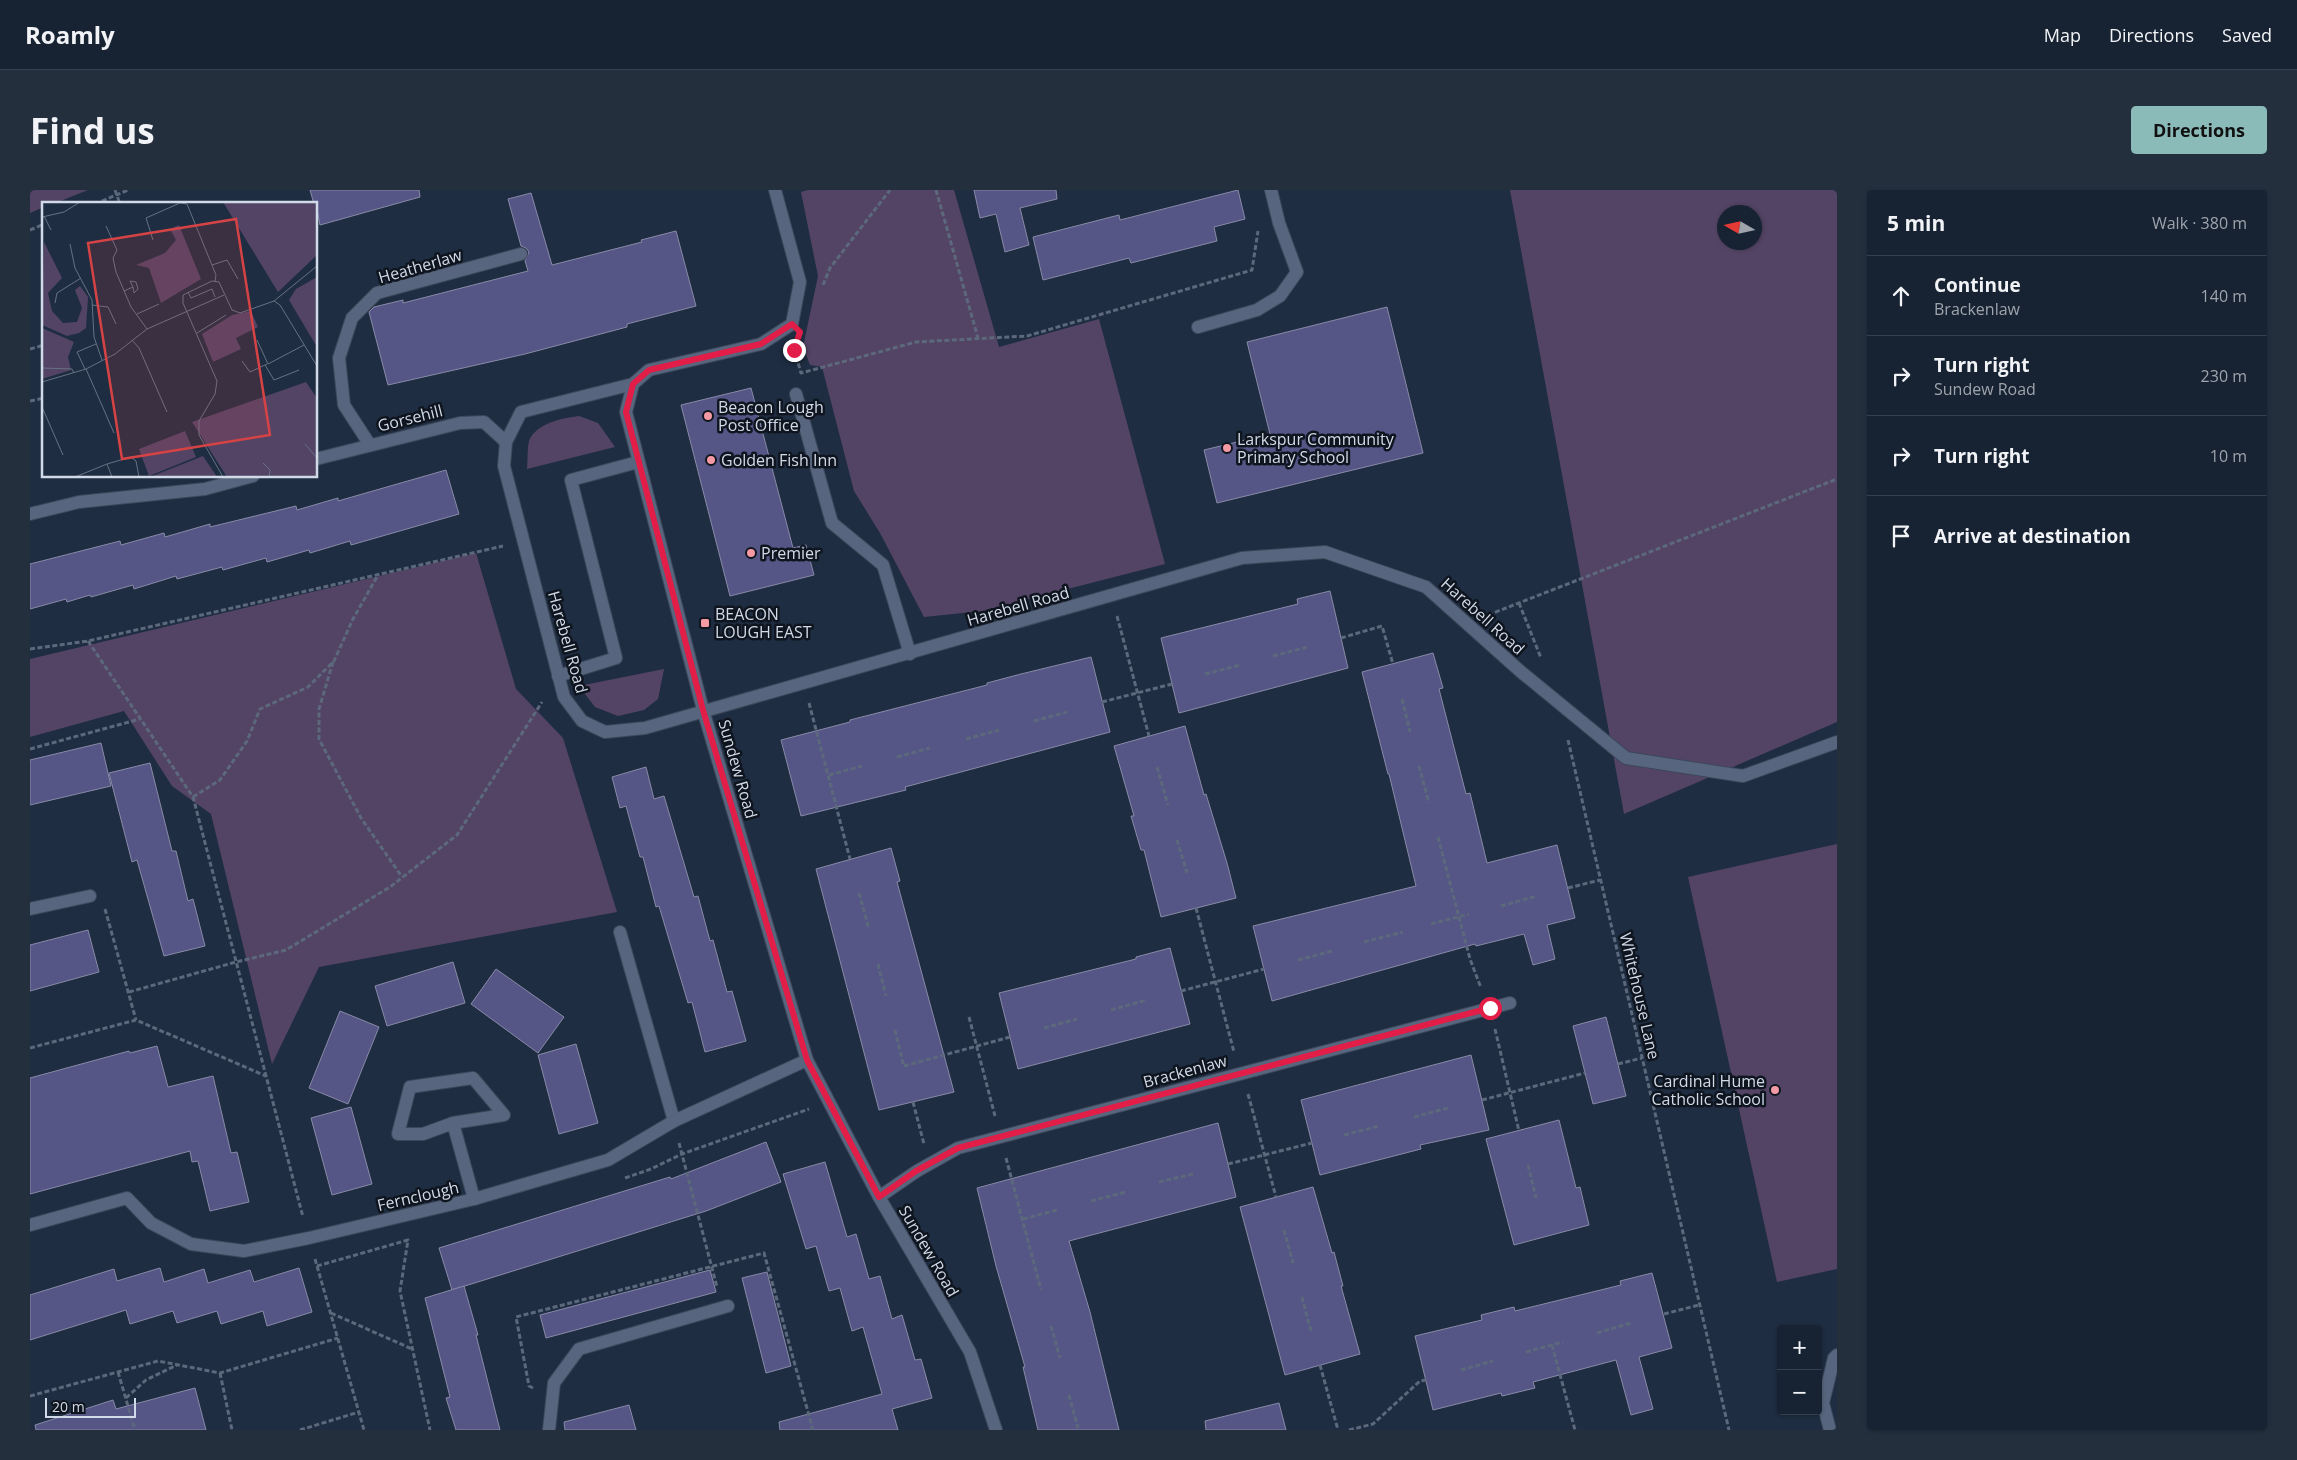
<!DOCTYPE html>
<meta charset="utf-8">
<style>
:root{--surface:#172232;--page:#242f3e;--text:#f1f3f6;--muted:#9ea4ac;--line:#363f4d;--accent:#8bbbb9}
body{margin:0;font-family:"Open Sans",sans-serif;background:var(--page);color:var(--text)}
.controls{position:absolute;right:15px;bottom:15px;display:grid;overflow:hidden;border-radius:5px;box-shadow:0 1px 4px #0004}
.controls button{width:45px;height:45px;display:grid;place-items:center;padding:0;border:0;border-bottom:1px solid var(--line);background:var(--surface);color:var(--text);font:25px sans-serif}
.compass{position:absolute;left:1687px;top:15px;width:45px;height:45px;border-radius:50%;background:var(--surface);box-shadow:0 1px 4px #0004;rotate:279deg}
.scale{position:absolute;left:15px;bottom:12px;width:91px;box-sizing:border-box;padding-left:5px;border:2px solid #d1dae8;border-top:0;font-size:14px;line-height:18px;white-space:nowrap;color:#d1dae8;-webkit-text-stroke:4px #0f151e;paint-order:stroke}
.stop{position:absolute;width:15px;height:15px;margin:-11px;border:4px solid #e11d48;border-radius:50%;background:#fff}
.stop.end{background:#e11d48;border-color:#fff;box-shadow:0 1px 5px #0008}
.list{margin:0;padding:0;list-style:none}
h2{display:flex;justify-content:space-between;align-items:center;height:65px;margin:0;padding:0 20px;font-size:21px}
h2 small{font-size:16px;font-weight:400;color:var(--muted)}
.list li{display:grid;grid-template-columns:32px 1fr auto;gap:15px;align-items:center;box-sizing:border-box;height:80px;padding:0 20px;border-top:1px solid var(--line)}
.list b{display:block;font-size:19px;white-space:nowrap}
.list p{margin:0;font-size:16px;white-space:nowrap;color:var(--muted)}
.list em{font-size:16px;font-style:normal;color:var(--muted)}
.icon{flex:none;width:28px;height:28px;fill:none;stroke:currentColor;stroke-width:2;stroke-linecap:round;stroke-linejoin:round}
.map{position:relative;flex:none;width:1807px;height:1240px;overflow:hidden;border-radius:5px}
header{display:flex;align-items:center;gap:30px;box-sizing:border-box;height:70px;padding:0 25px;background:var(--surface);border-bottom:1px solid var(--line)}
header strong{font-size:24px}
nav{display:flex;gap:28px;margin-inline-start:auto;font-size:18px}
.intro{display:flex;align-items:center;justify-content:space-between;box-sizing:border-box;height:120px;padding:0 30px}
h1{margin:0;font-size:35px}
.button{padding:12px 22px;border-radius:5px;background:var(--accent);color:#111;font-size:18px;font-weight:700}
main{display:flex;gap:30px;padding:0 30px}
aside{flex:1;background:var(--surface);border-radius:5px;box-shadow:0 1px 4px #0004}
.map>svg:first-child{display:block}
.green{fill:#534465;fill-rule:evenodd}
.building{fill:#555686;stroke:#888aa7}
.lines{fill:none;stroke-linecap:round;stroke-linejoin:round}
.minor-casing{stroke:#3d475a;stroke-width:14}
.path{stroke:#5c687b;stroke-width:3;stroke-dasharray:5 2.5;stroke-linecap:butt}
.minor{stroke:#57667e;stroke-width:12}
.route{stroke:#e11d48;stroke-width:6}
.poi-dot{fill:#f49aa4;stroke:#0f151e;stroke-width:2}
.labels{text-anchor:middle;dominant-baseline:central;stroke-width:5;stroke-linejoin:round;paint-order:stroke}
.street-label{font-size:16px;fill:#d1dae8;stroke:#0f151e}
.poi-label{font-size:16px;fill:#d1dae8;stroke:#0f151e;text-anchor:start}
.inset-road{fill:none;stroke:#667284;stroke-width:1}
.view{fill:#d54345;fill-opacity:0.15;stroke:#d54345;stroke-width:2.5}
.inset-edge{fill:none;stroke:#d1dae8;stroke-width:2.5}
</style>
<header>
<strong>Roamly</strong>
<nav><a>Map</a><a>Directions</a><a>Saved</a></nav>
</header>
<div class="intro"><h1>Find us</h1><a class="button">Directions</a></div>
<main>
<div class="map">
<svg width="1807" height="1240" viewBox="0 0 1807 1240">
<rect width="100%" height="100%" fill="#1f2d42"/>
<g class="green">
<path d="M 0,0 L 58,0 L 23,14 L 14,14 L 14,17 L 0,23 Z"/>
<path d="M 778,0 L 924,0 L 969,157 L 1069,129 L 1135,374 L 952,421 L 894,427 L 850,343 L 824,301 L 792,177 L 780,175 L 773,157 L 788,86 L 771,2 Z"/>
<path d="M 1480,0 L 1807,0 L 1807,532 L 1594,624 ZM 1694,22 L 1724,22 L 1724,52 L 1694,52 Z"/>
<path d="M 549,226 L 568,233 L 585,257 L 497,279 C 498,270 497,259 499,251 C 506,233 533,228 549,226 Z"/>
<path d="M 446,363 L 486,499 L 533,548 L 587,722 L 289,777 L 242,874 L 181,624 L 142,596 L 94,521 L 0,547 L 0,469 Z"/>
<path d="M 634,479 L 628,509 L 614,520 L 588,526 L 565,517 L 549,496 Z"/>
<path d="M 1807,654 L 1807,1079 L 1747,1092 L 1658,687 Z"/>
</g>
<g class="building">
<path d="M 280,0 L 389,0 L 390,7 L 290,35 L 286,14 L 284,14 Z"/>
<path d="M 944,0 L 1026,0 L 1027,9 L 990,18 L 999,55 L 975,62 L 966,24 L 950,28 Z"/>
<path d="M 1208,0 L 1215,29 L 1184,37 L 1187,51 L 1101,73 L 1099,68 L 1013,90 L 1003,47 L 1089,25 L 1090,30 Z"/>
<path d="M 501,3 L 522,75 L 612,52 L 611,50 L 646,41 L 666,116 L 597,134 L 597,137 L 495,164 L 358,195 L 339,122 L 344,117 L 373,110 L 373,113 L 498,81 L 495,71 L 499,62 L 496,58 L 491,56 L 478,9 Z"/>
<path d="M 1357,117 L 1393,263 L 1187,313 L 1174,260 L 1240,244 L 1217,152 Z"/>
<path d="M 721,198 L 763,358 L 776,355 L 784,385 L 700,406 L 651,215 Z"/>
<path d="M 416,280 L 429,324 L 321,355 L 320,351 L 280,363 L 279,360 L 237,372 L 236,368 L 193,380 L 192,377 L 147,389 L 146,386 L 104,399 L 103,395 L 61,407 L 60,405 L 37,412 L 36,409 L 0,419 L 0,374 L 90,351 L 91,355 L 134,343 L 135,347 L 180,334 L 180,337 L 266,316 L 267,320 L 308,308 L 308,311 Z"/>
<path d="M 1300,401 L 1318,478 L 1149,523 L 1131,448 L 1268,414 L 1267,409 Z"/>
<path d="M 1403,463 L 1413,498 L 1409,499 L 1436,604 L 1440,603 L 1457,673 L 1527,655 L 1545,728 L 1517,735 L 1525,769 L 1503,775 L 1494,744 L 1446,756 L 1445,754 L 1242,811 L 1223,736 L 1386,696 L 1359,584 L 1358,584 L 1332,482 Z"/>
<path d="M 1061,467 L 1080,542 L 875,597 L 876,600 L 771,626 L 751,550 L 820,532 L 820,530 L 957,495 L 957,493 L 991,484 Z"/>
<path d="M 1155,536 L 1174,605 L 1176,604 L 1197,673 L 1206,708 L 1131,727 L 1114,660 L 1111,660 L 1101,626 L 1104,626 L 1084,556 Z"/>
<path d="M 71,553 L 81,596 L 0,615 L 0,570 Z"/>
<path d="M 120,573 L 142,661 L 146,661 L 158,711 L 163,709 L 175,756 L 134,766 L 107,670 L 102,672 L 79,583 Z"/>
<path d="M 616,577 L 624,609 L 634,606 L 664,707 L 668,706 L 680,751 L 683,750 L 697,802 L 702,801 L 716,851 L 675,862 L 662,812 L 658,813 L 629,716 L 626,717 L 613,667 L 610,667 L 596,616 L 590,618 L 582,587 Z"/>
<path d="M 861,658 L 870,691 L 867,692 L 924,902 L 849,920 L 786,679 Z"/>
<path d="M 58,740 L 69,782 L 0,801 L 0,755 Z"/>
<path d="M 1140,758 L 1160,834 L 988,879 L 969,803 L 1106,769 L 1106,767 Z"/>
<path d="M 423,772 L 435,813 L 357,836 L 345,796 Z"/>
<path d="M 466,779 L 534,827 L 508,863 L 441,814 Z"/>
<path d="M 310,821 L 349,837 L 318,914 L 279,898 Z"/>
<path d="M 1576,827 L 1596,906 L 1563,914 L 1543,836 Z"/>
<path d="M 546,854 L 568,933 L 529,944 L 508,865 Z"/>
<path d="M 127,856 L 138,897 L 183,886 L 201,963 L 207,962 L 219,1012 L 180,1021 L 168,971 L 162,972 L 160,961 L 0,1004 L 0,888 L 99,861 L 100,863 Z"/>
<path d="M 1441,865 L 1459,940 L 1390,955 L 1391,959 L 1290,985 L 1271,910 Z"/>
<path d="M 321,917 L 342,994 L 302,1005 L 281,928 Z"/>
<path d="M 1529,930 L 1546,998 L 1550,997 L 1559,1035 L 1484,1055 L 1456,949 Z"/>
<path d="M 1188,933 L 1206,1007 L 1039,1051 L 1060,1122 L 1089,1240 L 1008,1240 L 993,1177 L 995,1177 L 966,1076 L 947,998 Z"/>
<path d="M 736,952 L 751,992 L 676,1021 L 422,1100 L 409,1058 L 640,987 L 641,989 Z"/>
<path d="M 795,972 L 817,1047 L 826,1044 L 839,1089 L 850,1086 L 862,1129 L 872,1125 L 885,1170 L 891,1169 L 902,1208 L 862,1219 L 868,1240 L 750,1240 L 749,1232 L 852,1204 L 833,1137 L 822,1141 L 810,1098 L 799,1101 L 786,1056 L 776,1059 L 753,984 Z"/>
<path d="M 1283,997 L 1302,1063 L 1304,1062 L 1313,1096 L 1311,1096 L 1330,1164 L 1255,1185 L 1210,1017 Z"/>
<path d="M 130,1078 L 134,1092 L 174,1079 L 178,1093 L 220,1080 L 224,1092 L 269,1078 L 282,1122 L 237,1136 L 233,1121 L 191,1134 L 187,1121 L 147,1133 L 143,1121 L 100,1134 L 96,1120 L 0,1150 L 0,1105 L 84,1079 L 87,1091 Z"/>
<path d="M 680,1080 L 686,1102 L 516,1148 L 510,1125 Z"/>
<path d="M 737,1082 L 761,1176 L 736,1183 L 712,1088 Z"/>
<path d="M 1622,1083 L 1642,1158 L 1609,1167 L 1623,1219 L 1601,1225 L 1586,1170 L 1503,1192 L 1505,1198 L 1472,1206 L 1471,1203 L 1403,1220 L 1385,1146 L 1452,1130 L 1451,1125 L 1484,1117 L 1485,1121 L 1591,1095 L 1590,1091 Z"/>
<path d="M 434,1096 L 448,1145 L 446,1145 L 470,1240 L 426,1240 L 416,1208 L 420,1207 L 395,1108 Z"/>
<path d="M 165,1198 L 176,1240 L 6,1240 L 5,1235 L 83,1210 L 86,1219 Z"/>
<path d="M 1249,1213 L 1256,1240 L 1176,1240 L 1175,1231 Z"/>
<path d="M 599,1215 L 606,1240 L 535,1240 L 534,1232 Z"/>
</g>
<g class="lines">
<g class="minor-casing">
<g id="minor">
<path d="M 745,0 L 770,92 L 762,134 L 731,154 L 619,180 L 603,194 L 596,222 L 673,520 L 777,870 L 849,1007 L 940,1162 L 966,1240"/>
<path d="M 1168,137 L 1227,120 L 1250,106 L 1267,82 L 1249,33 L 1241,0"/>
<path d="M 603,194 L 491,222 L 476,252 L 474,276 L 534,507 L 552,531 L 575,542 L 615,538 L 1212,368 L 1295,362 L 1396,397 L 1490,481 L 1596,568 L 1713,586 L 1807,552"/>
<path d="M 766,204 L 802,333 L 853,375 L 880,464"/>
<path d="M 340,255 L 314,215 L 309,168 L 322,128 L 347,103 L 491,64"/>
<path d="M 286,269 L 430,233 L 454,232 L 476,252"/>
<path d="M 0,324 L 49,312 L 175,299 L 223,286"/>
<path d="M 528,486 L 586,468 L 541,290 L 608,272"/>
<path d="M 0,719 L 60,706"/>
<path d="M 590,742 L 644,931"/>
<path d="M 423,933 L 393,944 L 368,944 L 380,897 L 443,888 L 474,925 L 423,933 L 444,1009"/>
<path d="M 849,1007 L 887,981 L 928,958 L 1480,813"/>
<path d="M 0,1035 L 97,1008 L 121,1033 L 161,1054 L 214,1061 L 279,1048 L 444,1009 L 578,970 L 644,931 L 777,870"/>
<path d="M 519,1240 L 524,1193 L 549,1159 L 698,1116"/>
<path d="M 1800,1240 L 1793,1213 L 1804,1168 L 1807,1165"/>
</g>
</g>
<g class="path">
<path d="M 85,0 L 90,14"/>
<path d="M 906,0 L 948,148"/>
<path d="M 65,14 L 98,0"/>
<path d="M 0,40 L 14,34"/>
<path d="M 793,95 L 800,78 L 860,0"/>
<path d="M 0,159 L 14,155"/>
<path d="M 764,159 L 771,183 L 886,152 L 997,146 L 1222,80 L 1228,41"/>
<path d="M 0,211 L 14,208"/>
<path d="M 1489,413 L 1511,468"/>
<path d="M 1458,425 L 1807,289"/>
<path d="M 1087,426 L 1119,546"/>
<path d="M 1311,448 L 1352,436 L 1363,474"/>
<path d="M 58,451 L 163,607 L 273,1027"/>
<path d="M 0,459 L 58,451 L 473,356"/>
<path d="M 1243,466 L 1278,457"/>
<path d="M 303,472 L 289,519 L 289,549 L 331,628 L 372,687"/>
<path d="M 1175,484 L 1211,475"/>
<path d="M 1372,509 L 1380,542"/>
<path d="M 1072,512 L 1142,494"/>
<path d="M 779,513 L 820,669"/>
<path d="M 1004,531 L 1037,522"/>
<path d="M 936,549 L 969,540"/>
<path d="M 1538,550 L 1699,1240"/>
<path d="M 0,559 L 110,529"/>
<path d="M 867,567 L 900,558"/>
<path d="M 1389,576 L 1399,613"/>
<path d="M 1127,577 L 1138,615"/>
<path d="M 799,585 L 832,576"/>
<path d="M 163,607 L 190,590 L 217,551 L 230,519 L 278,497 L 304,471 L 323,429 L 348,385"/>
<path d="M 1408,647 L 1440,769 L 1451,798"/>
<path d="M 1147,650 L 1157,683"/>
<path d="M 1538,698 L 1570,690"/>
<path d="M 829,703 L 839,739"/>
<path d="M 1471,716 L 1507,706"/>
<path d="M 1166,718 L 1204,862"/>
<path d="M 75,719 L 106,830"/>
<path d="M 1401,734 L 1439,724"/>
<path d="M 1334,752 L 1373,742"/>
<path d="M 1268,770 L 1302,761"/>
<path d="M 848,774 L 856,806"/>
<path d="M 1151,801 L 1234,779"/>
<path d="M 99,802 L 206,772 L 256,760 L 360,697 L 427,645 L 512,512"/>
<path d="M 1081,820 L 1117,810"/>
<path d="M 939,827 L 965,926"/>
<path d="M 1014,838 L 1047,829"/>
<path d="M 1465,839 L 1489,941"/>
<path d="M 865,840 L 874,877"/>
<path d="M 0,858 L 106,830 L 236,886"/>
<path d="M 1588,874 L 1612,868"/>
<path d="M 874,876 L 980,847"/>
<path d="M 1218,904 L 1246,1007"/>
<path d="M 1452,910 L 1555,883"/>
<path d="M 883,912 L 894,954"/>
<path d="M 1384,927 L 1418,918"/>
<path d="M 1314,945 L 1349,936"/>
<path d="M 649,953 L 687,1097"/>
<path d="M 976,968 L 1011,1100"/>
<path d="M 1198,974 L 1282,953"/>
<path d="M 1498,975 L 1506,1008"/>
<path d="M 595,988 L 621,979 L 652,964 L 779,919"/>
<path d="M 1129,992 L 1163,984"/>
<path d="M 1061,1011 L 1096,1002"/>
<path d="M 993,1029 L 1027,1020"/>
<path d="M 1254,1040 L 1263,1073"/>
<path d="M 285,1069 L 334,1240"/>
<path d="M 287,1076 L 378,1050 L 370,1101 L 400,1240"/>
<path d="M 1272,1107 L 1281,1141"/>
<path d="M 301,1123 L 382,1159"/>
<path d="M 1634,1124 L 1669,1115"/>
<path d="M 1021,1136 L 1030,1168"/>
<path d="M 1567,1143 L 1601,1133"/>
<path d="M 1522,1155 L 1545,1240"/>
<path d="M 1496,1162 L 1533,1152"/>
<path d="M 1290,1175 L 1308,1240"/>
<path d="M 1431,1180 L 1463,1171"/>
<path d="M 88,1182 L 105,1240"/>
<path d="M 190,1183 L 202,1240"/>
<path d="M 503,1198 L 499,1196 L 486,1127 L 734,1063 L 783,1240"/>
<path d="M 1039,1205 L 1048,1238"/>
<path d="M 0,1206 L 128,1171 L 190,1183 L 308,1148"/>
<path d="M 96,1208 L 116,1190 L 147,1175"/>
<path d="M 270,1240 L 329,1222"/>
<path d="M 1319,1240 L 1343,1234 L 1390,1191 L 1396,1190"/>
</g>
<use href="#minor" class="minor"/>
</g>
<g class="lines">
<path class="route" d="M 764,160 L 770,142 L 762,134 L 731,154 L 619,180 L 603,194 L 596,222 L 673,520 L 777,870 L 849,1007 L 886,981 L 928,958 L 1460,818"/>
</g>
<g class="poi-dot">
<circle cx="678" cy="226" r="5"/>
<circle cx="1197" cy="258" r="5"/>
<circle cx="681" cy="270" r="5"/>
<circle cx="721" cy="363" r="5"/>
<rect x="670" y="428" width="10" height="10" rx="2.5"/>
<circle cx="1745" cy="900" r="5"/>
</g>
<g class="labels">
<g class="street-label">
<text transform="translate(390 76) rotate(-16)">Heatherlaw</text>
<text transform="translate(380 228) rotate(-14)">Gorsehill</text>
<text transform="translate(988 416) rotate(-16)">Harebell Road</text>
<text transform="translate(1453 426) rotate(42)">Harebell Road</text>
<text transform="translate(538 452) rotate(74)">Harebell Road</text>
<text transform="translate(708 579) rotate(74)">Sundew Road</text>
<text transform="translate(1610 806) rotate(77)">Whitehouse Lane</text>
<text transform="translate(1155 881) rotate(-15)">Brackenlaw</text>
<text transform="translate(388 1006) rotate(-13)">Fernclough</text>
<text transform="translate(899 1061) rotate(60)">Sundew Road</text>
</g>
<g class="poi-label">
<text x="688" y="217">Beacon Lough<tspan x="688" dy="18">Post Office</tspan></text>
<text x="1207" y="249">Larkspur Community<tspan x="1207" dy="18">Primary School</tspan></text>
<text x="691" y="270">Golden Fish Inn</text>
<text x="731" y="363">Premier</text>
<text x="685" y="424">BEACON<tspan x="685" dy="18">LOUGH EAST</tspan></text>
<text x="1735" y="891" text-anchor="end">Cardinal Hume<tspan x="1735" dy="18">Catholic School</tspan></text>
</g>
</g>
<g transform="translate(12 12)">
<rect width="275" height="275" fill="#1f2d42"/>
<path d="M 181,0 L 275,0 L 275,53 L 236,90 ZM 137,23 L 159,77 L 119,101 L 107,66 L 94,63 L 123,51 L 134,38 L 128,27 ZM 2,40 L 20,76 L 6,91 L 10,109 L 21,121 L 35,120 L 40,106 L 33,88 L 38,84 L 46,95 L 44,126 L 37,131 L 25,134 L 0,123 ZM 275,75 L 275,145 L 247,98 L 254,87 ZM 209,109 L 216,125 L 194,136 L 199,147 L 171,160 L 160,132 L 190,113 ZM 0,126 L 32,140 L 26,155 L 29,168 L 0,177 ZM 264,180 L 275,196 L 275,275 L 185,275 L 150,220 ZM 143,229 L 154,255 L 107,274 L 97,247 ZM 161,254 L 175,275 L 108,275 Z" fill="#534465"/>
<path class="inset-road" d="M 2,14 L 9,28M 0,15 L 22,10 L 38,0M 64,24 L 75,48 L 71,56 L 74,70 L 89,105 L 105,127M 111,38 L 104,16 L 138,1 L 145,2 L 174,73 L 173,79M 28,42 L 33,66 L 50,98 L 52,135 L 60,158M 170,63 L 185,58 L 196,77M 82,89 L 91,85 L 92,91 L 96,87 L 94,80 L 88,79 L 91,85M 146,90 L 149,96 L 170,87 L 173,95M 232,99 L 238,103 L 275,164M 13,101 L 15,91 L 39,76M 50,103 L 66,105 L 74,122M 95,112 L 117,102M 155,131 L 184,113M 90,138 L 97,146 L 125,210M 215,138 L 226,162 L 262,143M 200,159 L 208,170 L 225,162M 223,163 L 232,178 L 257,168M 0,166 L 30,167 L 32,171M 43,167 L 35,150 L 54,142M 44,167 L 72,231M 0,180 L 44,167 L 73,152 L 105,127 L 182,93M 0,205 L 21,253M 263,242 L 275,256M 221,261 L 228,268 L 227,275M 65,262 L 89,255 L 94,259 L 97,275M 33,275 L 65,262 L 70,275M 181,275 L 157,233 L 157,219 L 173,192 L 175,179 L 141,101 L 141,93 L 170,79 L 177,80 L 190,108 L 198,111 L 232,99 L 275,64"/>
<path class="view" d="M 194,17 L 228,233 L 80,257 L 46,41 Z"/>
<rect width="275" height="275" class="inset-edge"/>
</g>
</svg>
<div class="controls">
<button>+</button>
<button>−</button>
</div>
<svg class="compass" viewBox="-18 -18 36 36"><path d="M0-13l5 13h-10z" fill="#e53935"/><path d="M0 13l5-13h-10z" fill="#9ea4ac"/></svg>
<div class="scale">20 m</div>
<div class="stop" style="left:1460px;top:818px"></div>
<div class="stop end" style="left:764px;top:160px"></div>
</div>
<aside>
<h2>5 min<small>Walk · 380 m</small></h2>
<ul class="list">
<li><svg class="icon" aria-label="ahead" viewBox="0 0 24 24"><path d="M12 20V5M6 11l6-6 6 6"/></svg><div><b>Continue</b><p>Brackenlaw</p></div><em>140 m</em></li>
<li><svg class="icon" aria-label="right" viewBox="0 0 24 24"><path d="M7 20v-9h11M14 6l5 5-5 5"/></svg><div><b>Turn right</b><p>Sundew Road</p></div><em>230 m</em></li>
<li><svg class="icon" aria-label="right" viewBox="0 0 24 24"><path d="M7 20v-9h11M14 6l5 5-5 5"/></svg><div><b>Turn right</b></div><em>10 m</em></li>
<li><svg class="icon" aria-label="arrive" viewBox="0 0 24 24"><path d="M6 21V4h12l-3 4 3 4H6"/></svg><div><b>Arrive at destination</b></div></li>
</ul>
</aside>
</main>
